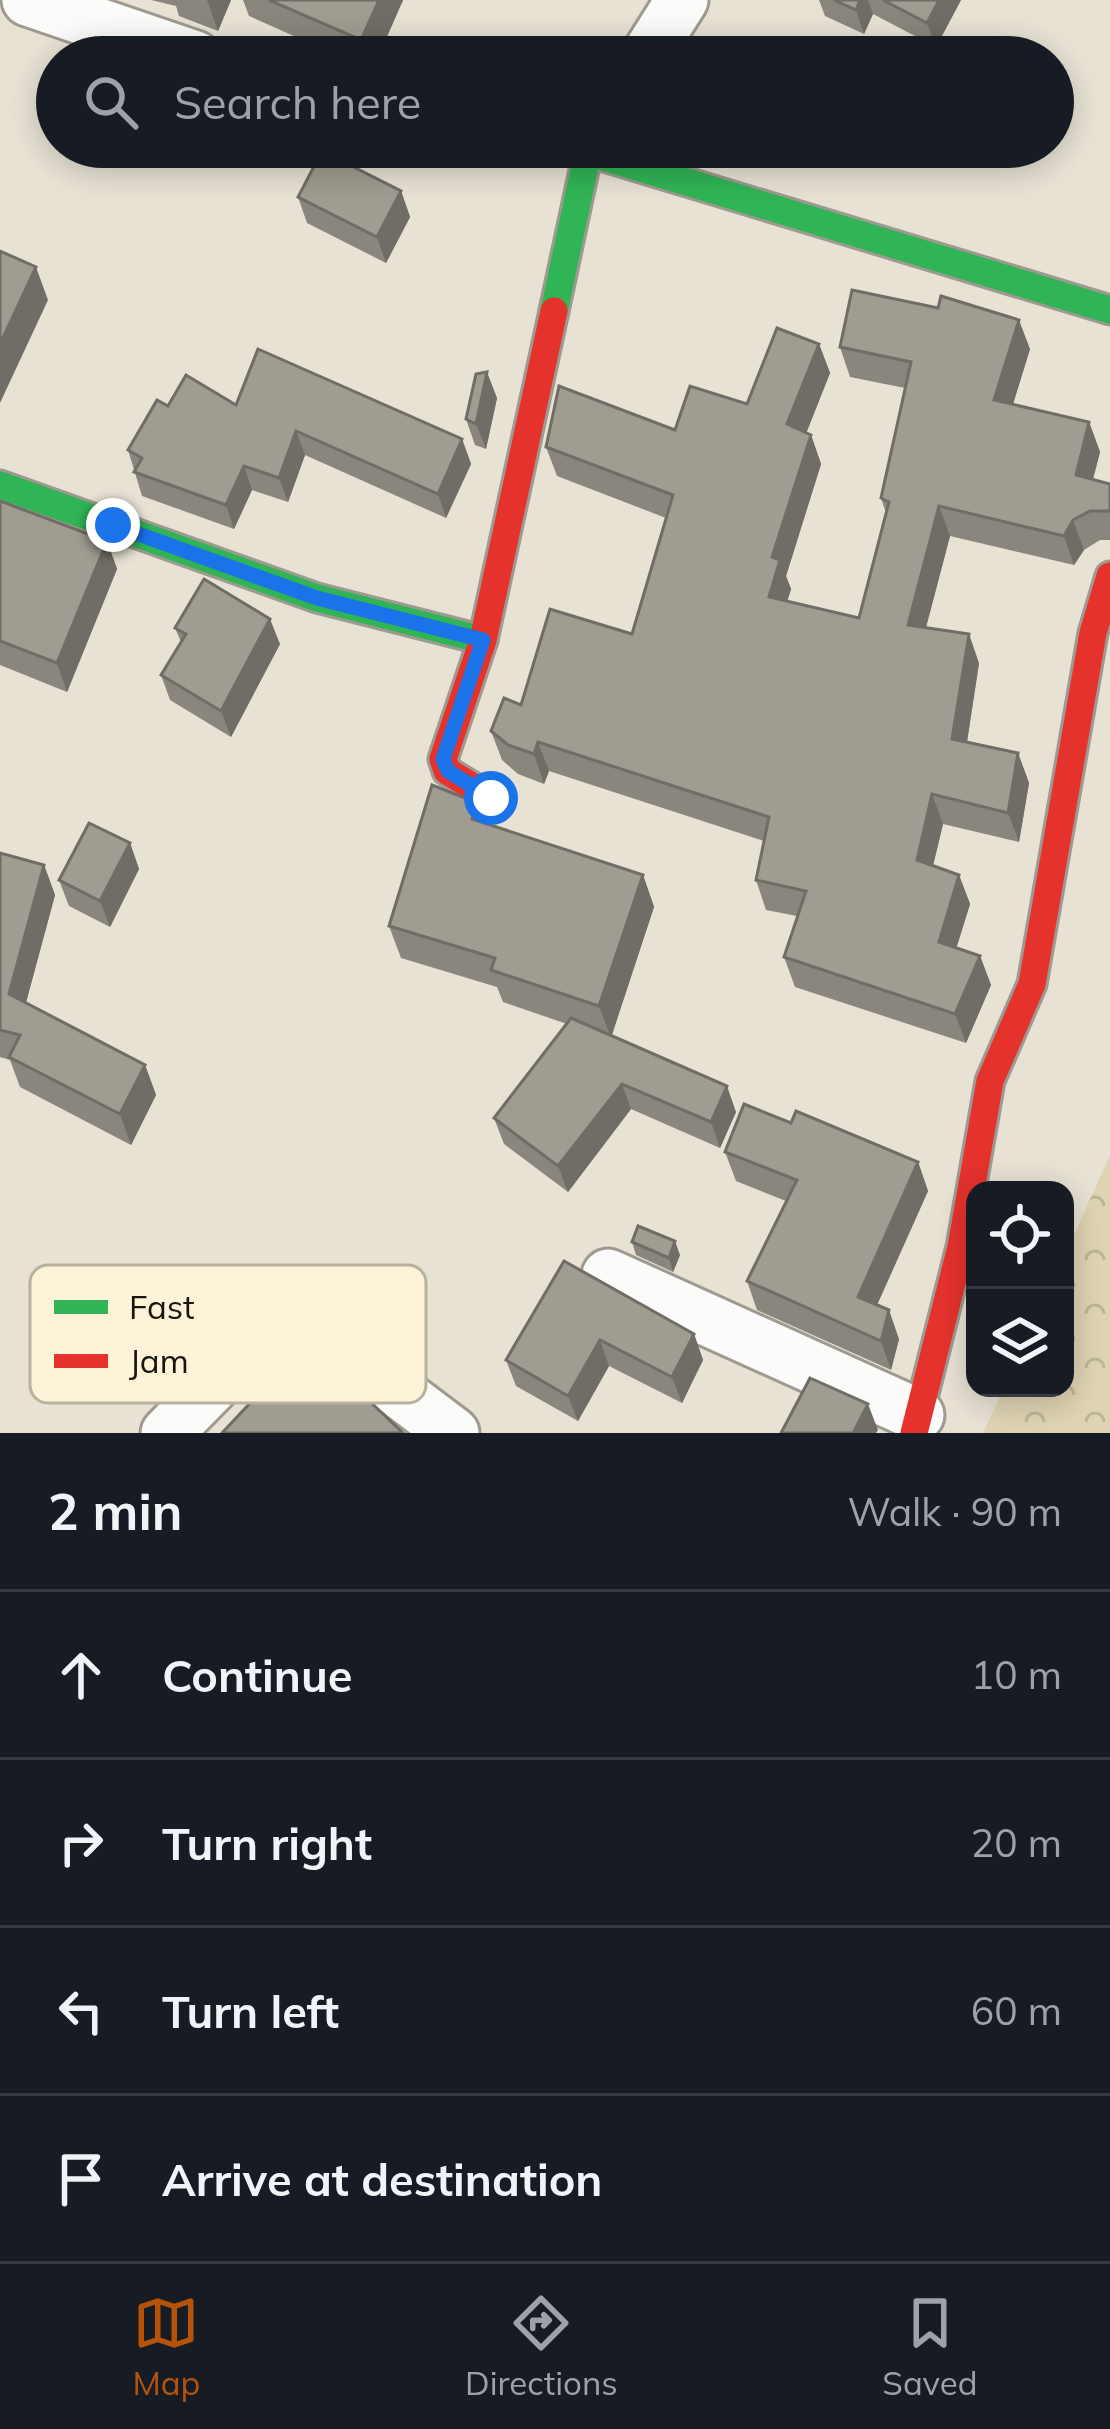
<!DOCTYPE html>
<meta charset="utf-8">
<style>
:root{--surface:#171b24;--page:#20242c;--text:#f1f3f6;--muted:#9ea1a6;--line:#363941;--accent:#b45309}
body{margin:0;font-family:Mulish,sans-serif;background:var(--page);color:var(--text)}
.controls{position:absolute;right:36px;bottom:36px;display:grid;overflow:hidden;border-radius:24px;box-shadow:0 6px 30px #0003}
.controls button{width:108px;height:108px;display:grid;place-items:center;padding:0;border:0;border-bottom:3px solid var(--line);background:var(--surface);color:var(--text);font:60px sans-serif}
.stop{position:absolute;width:36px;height:36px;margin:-27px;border:9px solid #1a73e8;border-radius:50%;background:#fff}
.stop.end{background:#1a73e8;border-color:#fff;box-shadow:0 3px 12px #0008}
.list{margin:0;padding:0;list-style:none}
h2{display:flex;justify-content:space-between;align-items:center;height:156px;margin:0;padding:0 48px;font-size:51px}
h2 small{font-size:39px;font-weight:400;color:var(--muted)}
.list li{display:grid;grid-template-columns:78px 1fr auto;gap:36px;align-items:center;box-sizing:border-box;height:168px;padding:0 48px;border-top:3px solid var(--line)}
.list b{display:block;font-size:45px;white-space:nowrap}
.list em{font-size:39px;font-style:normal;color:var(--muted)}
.icon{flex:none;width:66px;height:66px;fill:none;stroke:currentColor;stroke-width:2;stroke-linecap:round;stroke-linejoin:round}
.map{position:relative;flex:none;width:1110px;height:1433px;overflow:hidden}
.search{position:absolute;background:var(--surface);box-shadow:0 6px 30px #0003;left:36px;right:36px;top:36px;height:132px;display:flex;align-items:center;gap:30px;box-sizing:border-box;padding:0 42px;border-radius:66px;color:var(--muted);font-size:45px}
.sheet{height:828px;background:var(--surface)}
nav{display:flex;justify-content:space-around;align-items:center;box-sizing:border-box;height:168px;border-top:3px solid var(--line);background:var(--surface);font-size:33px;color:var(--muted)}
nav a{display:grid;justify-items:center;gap:6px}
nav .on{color:var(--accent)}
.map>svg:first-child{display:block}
.forest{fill:url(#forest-crowns)}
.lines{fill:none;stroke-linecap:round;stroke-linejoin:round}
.street-casing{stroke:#9e9a90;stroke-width:57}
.fast-casing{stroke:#9e9a90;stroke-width:33}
.jam-casing{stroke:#9e9a90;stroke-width:33}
.street{stroke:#fbfbf9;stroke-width:51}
.fast{stroke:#30b455;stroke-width:27}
.jam{stroke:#e5322d;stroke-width:27}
.wall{fill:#8a867d}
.shaded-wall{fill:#706d66}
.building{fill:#a09c91;stroke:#706d66;stroke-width:3}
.route{stroke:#1a73e8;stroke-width:15}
.key{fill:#fcf3d9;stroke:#b8b19c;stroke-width:3}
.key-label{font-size:33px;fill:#19160d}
</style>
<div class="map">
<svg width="1110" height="1433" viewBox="0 0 1110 1433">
<defs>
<pattern id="forest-crowns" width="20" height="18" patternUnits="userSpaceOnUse" patternTransform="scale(3)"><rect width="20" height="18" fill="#ded3b2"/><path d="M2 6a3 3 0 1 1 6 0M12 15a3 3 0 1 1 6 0" fill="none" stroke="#beb498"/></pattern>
</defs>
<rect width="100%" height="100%" fill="#e7e2d4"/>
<path class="forest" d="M 1110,1155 L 1110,1433 L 983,1433 L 1004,1388 L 1065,1388 L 1065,1255 Z"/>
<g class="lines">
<g class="street-casing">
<g id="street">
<path d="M 28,0 L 195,57"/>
<path d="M 646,57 L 682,0"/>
<path d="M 608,1275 L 918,1415"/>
<path d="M 167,1433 L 267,1331 L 288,1321 L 310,1325 L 453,1433"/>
</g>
</g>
<g class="fast-casing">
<g id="fast">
<path d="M 571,147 L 1110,310"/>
<path d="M 554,311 L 589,147"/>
<path d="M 0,485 L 317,598 L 483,640"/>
</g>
</g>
<g class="jam-casing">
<g id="jam">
<path d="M 491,798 L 447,771 L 443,759 L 483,640 L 554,311"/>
<path d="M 914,1433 L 961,1247 L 990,1081 L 1032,984 L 1093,633 L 1110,576"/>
</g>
</g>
<use href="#street" class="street"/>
<use href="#fast" class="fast"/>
<use href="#jam" class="jam"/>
</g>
<g class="wall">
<path d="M 151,0 L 231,0 L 218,31 L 179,16 L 176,6 Z"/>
<path d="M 243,0 L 403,0 L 378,57 L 341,57 L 249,16 Z"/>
<path d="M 819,0 L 961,0 L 936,47 L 873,14 L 864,34 L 825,16 Z"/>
<path d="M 401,191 L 410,217 L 386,263 L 307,223 L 298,197 Z"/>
<path d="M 819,344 L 830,373 L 806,433 L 811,435 L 821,464 L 786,576 L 791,589 L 787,601 L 859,618 L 886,513 L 881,498 L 905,388 L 850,377 L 840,347 L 1030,349 L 1013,404 L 1089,422 L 1100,452 L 1093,479 L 1110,484 L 1110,540 L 1100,540 L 1084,550 L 1074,565 L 950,536 L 926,627 L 979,663 L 967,742 L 1018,753 L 1029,783 L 1019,842 L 943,824 L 933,866 L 959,875 L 970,904 L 956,948 L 980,956 L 991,985 L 966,1043 L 795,987 L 784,957 L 797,916 L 766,910 L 756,880 L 764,841 L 549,771 L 544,784 L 518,774 L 502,760 L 491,731 L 521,705 L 632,634 L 666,518 L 557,476 L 546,447 L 675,430 L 747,404 Z"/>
<path d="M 497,398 L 486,449 L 475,445 L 466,419 Z"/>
<path d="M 236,405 L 462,439 L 471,464 L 446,518 L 305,455 L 288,502 L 252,490 L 234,529 L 142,496 L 128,450 L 168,406 Z"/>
<path d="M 0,501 L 107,541 L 117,569 L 67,692 L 0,665 Z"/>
<path d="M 175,628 L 280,644 L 231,737 L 170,700 L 161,675 L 181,642 Z"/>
<path d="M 478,803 L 485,823 L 643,875 L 654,907 L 611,1036 L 736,1112 L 720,1148 L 631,1109 L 568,1192 L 504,1144 L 494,1118 L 567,1024 L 503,1002 L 497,987 L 401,958 L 389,926 Z"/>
<path d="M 130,843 L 139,869 L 110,927 L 69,906 L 59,880 Z"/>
<path d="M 0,853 L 44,865 L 55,895 L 26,1003 L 145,1065 L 156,1095 L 131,1145 L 20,1087 L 10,1060 L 0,1057 Z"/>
<path d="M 725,1152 L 918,1162 L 928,1191 L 877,1305 L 899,1339 L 891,1370 L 757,1310 L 747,1281 L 786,1201 L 736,1181 Z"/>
<path d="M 632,1242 L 680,1255 L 673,1272 L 636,1255 Z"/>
<path d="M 564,1261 L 694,1334 L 703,1360 L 682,1403 L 609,1366 L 578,1421 L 516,1386 L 506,1360 Z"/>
</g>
<g class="shaded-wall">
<path d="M 207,0 L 231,0 L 218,31 Z"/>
<path d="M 379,0 L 403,0 L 378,57 L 367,57 L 361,40 Z"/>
<path d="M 860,0 L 868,0 L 873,14 L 864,34 L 856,10 Z"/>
<path d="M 939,0 L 961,0 L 936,47 L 927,23 Z"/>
<path d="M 401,191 L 410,217 L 386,263 L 377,237 Z"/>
<path d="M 36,267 L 48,300 L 0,403 L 0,344 Z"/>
<path d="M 1019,320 L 1030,349 L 1005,430 L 994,400 Z"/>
<path d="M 819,344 L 830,373 L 798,454 L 787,424 Z"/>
<path d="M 487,372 L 497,398 L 486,449 L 476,424 Z"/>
<path d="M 1089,422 L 1100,452 L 1086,505 L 1076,475 Z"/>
<path d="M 296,431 L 305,455 L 288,502 L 279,478 Z"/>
<path d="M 811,435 L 821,464 L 786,576 L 791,589 L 780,626 L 769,597 L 772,557 Z"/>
<path d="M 462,439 L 471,464 L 446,518 L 438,494 Z"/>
<path d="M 244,466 L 252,490 L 234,529 L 226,505 Z"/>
<path d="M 939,506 L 950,536 L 919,654 L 908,625 Z"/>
<path d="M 1073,520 L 1084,550 L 1074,565 L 1064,536 Z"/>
<path d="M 107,541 L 117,569 L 67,692 L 57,663 Z"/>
<path d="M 270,619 L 280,644 L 231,737 L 221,711 Z"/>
<path d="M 969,634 L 979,663 L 963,768 L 952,739 Z"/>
<path d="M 538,742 L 549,771 L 544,784 L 534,754 Z"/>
<path d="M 1018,753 L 1029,783 L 1019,842 L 1008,813 Z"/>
<path d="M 932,794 L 943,824 L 927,890 L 917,860 Z"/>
<path d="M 478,803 L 489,835 L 472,819 Z"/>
<path d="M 130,843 L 139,869 L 110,927 L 100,901 Z"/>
<path d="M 44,865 L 55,895 L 20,1024 L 9,994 Z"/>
<path d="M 643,875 L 654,907 L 611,1038 L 599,1006 Z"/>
<path d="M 959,875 L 970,904 L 949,972 L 939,942 Z"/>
<path d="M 980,956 L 991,985 L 966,1043 L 955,1014 Z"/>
<path d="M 145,1065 L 156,1095 L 131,1145 L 120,1114 Z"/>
<path d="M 622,1084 L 631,1109 L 568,1192 L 558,1166 Z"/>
<path d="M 727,1086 L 736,1112 L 720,1148 L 711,1122 Z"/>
<path d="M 918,1162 L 928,1191 L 868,1325 L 858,1297 Z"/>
<path d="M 675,1241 L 680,1255 L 673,1272 L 669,1258 Z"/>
<path d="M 889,1310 L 899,1339 L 891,1370 L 881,1341 Z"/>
<path d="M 694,1334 L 703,1360 L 682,1403 L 672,1377 Z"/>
<path d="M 600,1340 L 609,1366 L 578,1421 L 568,1396 Z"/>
<path d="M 868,1404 L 878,1430 L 876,1433 L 853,1433 Z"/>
</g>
<g class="building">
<path d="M 269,0 L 379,0 L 361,40 Z"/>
<path d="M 834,0 L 860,0 L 856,10 Z"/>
<path d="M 883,0 L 939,0 L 927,23 Z"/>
<path d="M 322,151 L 401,191 L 377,237 L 298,197 Z"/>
<path d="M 0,251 L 36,267 L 0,344 Z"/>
<path d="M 852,290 L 938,308 L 941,296 L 1019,320 L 994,400 L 1089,422 L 1076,475 L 1110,484 L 1110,511 L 1090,511 L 1073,520 L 1064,536 L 939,506 L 908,625 L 969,634 L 952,739 L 1018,753 L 1008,813 L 932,794 L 917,860 L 959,875 L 939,942 L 980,956 L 955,1014 L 784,957 L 806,891 L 756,880 L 769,817 L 538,742 L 534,754 L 508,745 L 491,731 L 504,698 L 521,705 L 550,609 L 632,634 L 673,495 L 546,447 L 559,386 L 675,430 L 690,386 L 747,404 L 777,328 L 819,344 L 787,424 L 811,435 L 772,557 L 780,560 L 769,597 L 859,618 L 889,502 L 881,498 L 911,362 L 840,347 Z"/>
<path d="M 258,349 L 462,439 L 438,494 L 296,431 L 279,478 L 244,466 L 226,505 L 134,472 L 142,458 L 128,450 L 157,400 L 168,406 L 186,375 L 236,405 Z"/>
<path d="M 487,372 L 476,424 L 466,419 L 476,374 Z"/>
<path d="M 0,501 L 107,541 L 57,663 L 0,641 Z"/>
<path d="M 204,579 L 270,619 L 221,711 L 161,675 L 186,634 L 175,628 Z"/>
<path d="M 432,785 L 478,803 L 472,819 L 643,875 L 599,1006 L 491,970 L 495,958 L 389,926 Z"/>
<path d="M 89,823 L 130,843 L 100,901 L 59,880 Z"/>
<path d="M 0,853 L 44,865 L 9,994 L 145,1065 L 120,1114 L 9,1057 L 20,1035 L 0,1030 Z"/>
<path d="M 571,1018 L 727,1086 L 711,1122 L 622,1084 L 558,1166 L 494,1118 Z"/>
<path d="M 744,1104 L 791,1123 L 796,1111 L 918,1162 L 858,1297 L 889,1310 L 881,1341 L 747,1281 L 797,1180 L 725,1152 Z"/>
<path d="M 638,1226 L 675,1241 L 669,1258 L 632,1242 Z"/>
<path d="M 564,1261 L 694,1334 L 672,1377 L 600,1340 L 568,1396 L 506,1360 Z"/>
<path d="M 296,1354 L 330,1385 L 341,1374 L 403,1433 L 222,1433 Z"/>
<path d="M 810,1378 L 868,1404 L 853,1433 L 781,1433 Z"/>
</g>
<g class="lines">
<path class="route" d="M 113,525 L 317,598 L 483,640 L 443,759 L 448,771 L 491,798"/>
</g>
<rect x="30" y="1265" width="396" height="138" rx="18" class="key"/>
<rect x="54" y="1300" width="54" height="14" fill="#30b455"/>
<rect x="54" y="1354" width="54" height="14" fill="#e5322d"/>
<g class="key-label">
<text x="129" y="1319">Fast</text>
<text x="129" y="1373">Jam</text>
</g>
</svg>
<div class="controls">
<button><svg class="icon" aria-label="locate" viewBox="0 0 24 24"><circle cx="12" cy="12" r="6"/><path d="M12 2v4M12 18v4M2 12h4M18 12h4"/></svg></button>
<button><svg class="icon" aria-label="layers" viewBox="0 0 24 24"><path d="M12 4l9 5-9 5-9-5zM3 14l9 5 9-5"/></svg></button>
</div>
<div class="stop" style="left:491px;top:798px"></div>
<div class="stop end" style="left:113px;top:525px"></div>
<div class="search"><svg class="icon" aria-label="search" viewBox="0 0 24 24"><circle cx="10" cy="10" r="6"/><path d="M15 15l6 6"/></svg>Search here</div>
</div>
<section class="sheet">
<h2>2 min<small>Walk · 90 m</small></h2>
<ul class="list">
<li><svg class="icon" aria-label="ahead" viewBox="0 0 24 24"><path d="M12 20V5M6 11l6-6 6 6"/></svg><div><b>Continue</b></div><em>10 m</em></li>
<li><svg class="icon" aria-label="right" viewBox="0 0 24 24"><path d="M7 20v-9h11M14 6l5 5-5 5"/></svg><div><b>Turn right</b></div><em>20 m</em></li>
<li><svg class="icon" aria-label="left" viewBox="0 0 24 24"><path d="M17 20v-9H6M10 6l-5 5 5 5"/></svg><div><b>Turn left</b></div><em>60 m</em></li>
<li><svg class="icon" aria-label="arrive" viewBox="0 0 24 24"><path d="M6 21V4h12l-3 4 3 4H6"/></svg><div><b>Arrive at destination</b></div></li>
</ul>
</section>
<nav>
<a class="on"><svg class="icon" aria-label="map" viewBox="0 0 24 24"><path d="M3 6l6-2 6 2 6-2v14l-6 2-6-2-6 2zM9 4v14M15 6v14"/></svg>Map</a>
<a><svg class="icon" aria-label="directions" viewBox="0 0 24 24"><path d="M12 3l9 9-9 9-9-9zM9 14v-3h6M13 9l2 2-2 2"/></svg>Directions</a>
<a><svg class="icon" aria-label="saved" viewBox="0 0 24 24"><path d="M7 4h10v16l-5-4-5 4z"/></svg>Saved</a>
</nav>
